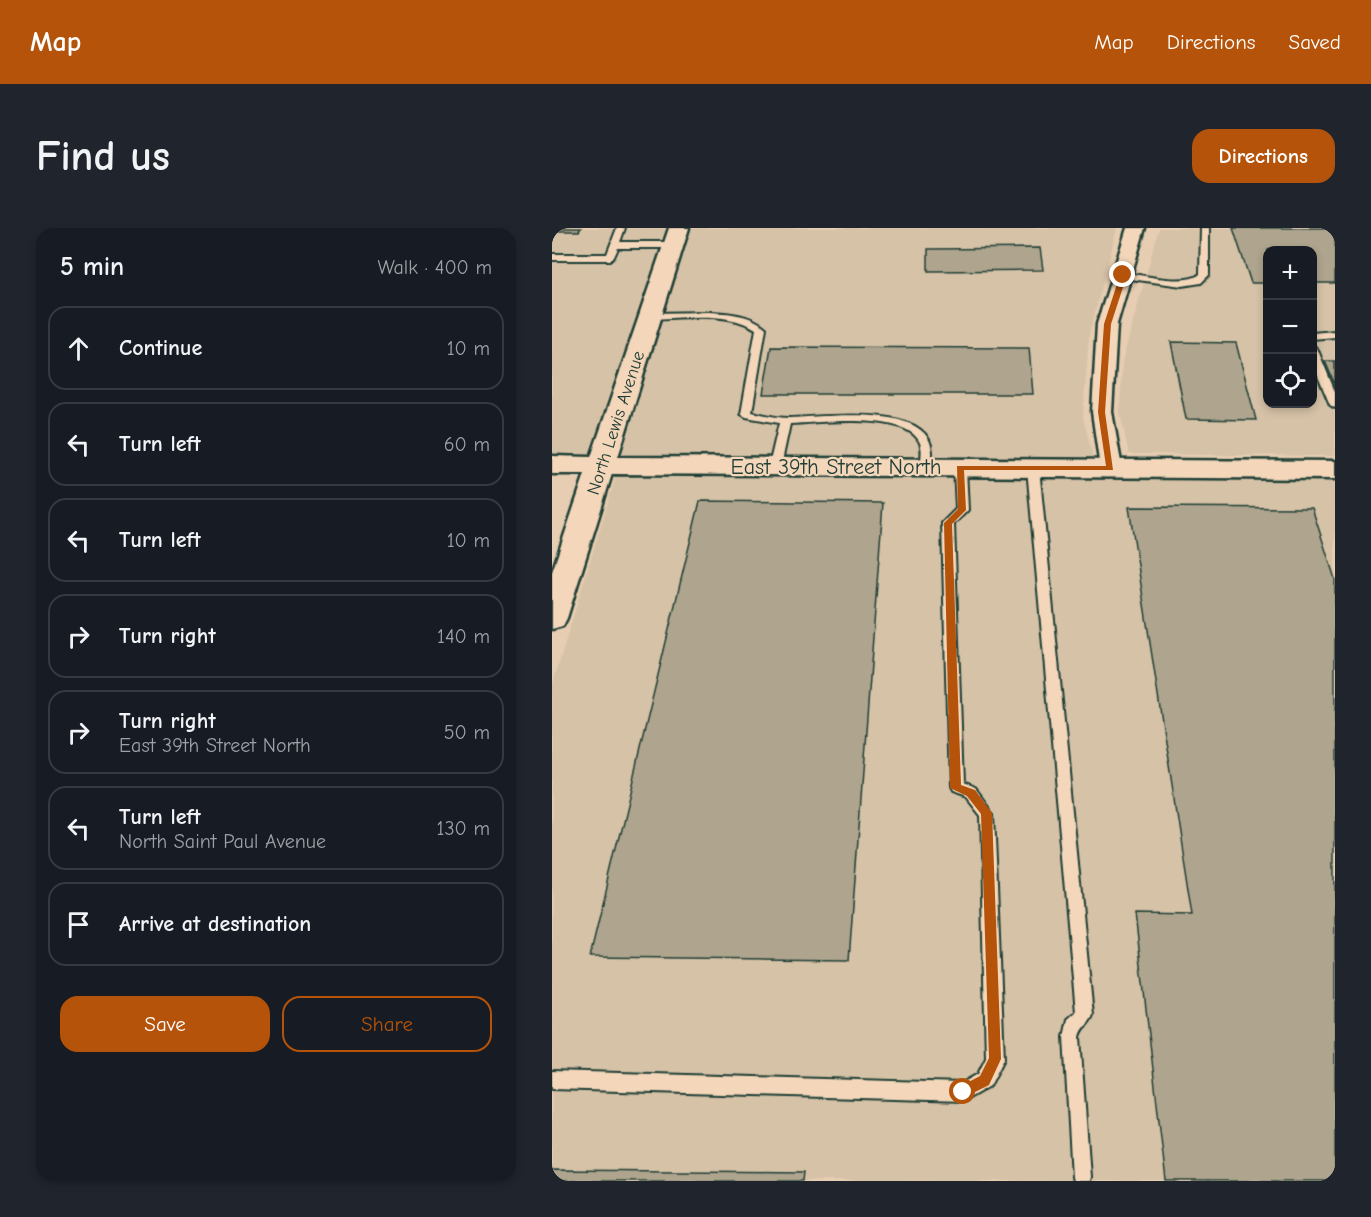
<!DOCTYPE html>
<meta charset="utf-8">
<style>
:root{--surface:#171b24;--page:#20242c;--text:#f1f3f6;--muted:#9ea1a6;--line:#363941;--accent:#b45309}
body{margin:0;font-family:"Comic Neue",sans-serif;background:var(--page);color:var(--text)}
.controls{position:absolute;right:18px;top:18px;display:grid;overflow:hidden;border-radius:12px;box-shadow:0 3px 9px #0003}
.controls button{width:54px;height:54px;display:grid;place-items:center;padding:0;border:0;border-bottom:2px solid var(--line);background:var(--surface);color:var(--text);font:30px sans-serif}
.stop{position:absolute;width:18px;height:18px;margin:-14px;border:4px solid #b45309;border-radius:50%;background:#fff}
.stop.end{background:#b45309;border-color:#fff;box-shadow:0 2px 6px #0008}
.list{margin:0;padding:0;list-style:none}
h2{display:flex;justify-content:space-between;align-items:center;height:78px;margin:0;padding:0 24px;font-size:26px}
h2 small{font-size:20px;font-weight:400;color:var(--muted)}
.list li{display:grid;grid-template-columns:39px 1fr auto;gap:18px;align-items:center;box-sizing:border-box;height:84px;margin:0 12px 12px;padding:0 12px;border:2px solid var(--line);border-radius:18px}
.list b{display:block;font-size:22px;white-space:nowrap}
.list p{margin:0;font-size:20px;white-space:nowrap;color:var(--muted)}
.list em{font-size:20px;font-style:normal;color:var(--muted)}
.actions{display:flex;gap:12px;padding:18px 24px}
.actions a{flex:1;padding:14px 0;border:2px solid var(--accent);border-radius:18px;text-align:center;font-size:21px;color:var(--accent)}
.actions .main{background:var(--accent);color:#fff}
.icon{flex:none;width:33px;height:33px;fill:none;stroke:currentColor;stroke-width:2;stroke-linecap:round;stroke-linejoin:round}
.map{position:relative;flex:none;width:783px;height:953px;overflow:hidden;border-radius:18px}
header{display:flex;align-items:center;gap:36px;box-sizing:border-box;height:84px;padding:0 30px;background:var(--accent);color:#fff}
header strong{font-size:28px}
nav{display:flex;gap:33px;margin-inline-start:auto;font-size:21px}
.intro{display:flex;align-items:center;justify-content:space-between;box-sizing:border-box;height:144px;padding:0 36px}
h1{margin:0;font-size:42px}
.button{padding:15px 27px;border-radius:18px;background:var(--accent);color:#fff;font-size:21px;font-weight:700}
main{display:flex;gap:36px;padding:0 36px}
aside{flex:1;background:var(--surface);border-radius:18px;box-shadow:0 3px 9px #0003}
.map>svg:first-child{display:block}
.built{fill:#d6c2a7;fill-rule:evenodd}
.building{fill:#afa58e;stroke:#1f3d34;stroke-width:1.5}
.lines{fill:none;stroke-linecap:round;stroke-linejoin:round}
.service-casing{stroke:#1f3d34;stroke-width:4}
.minor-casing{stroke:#1f3d34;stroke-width:5}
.tertiary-casing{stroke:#1f3d34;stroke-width:5}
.service{fill:#f4d7ba;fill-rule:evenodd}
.minor{fill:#f4d7ba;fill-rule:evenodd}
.tertiary{fill:#f4d7ba;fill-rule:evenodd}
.route{fill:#b45309}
.labels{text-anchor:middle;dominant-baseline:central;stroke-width:4.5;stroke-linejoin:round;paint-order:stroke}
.far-street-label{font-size:18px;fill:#1f3d34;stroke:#f4d7ba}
.street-label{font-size:22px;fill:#1f3d34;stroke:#f4d7ba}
</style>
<header>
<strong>Map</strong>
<nav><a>Map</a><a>Directions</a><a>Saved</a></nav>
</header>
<div class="intro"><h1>Find us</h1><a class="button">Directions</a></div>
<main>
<aside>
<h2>5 min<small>Walk · 400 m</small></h2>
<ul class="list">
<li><svg class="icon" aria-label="ahead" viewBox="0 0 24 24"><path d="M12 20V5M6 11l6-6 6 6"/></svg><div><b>Continue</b></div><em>10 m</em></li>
<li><svg class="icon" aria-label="left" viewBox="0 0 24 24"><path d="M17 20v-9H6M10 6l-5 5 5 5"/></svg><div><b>Turn left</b></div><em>60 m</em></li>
<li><svg class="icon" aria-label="left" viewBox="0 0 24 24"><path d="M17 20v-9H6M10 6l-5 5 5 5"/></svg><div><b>Turn left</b></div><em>10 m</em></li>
<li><svg class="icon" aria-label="right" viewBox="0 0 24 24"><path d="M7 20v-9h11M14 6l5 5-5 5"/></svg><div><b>Turn right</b></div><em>140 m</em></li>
<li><svg class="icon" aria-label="right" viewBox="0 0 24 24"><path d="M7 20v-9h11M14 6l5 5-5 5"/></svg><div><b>Turn right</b><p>East 39th Street North</p></div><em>50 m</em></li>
<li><svg class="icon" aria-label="left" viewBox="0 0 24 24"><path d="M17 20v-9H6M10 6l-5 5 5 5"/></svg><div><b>Turn left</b><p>North Saint Paul Avenue</p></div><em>130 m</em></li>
<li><svg class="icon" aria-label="arrive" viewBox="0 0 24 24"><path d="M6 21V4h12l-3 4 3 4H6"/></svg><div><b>Arrive at destination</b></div></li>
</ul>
<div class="actions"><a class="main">Save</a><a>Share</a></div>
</aside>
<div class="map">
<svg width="783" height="953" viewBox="0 0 783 953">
<rect width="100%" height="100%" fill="#e7ceb2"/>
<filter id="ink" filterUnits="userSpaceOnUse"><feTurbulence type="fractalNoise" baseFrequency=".0167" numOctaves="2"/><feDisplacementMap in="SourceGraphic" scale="12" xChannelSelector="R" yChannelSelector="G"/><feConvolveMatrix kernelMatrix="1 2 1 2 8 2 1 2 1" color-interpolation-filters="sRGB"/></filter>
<g filter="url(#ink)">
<g class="built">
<path d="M 0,0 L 114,0 L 37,226 L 0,226 Z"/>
<path d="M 139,0 L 565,0 L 537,107 L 531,189 L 541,229 L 67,228 Z"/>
<path d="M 607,0 L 783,0 L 783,228 L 577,226 L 568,185 L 570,134 ZM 716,22 L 760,22 L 760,176 L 716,176 Z"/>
<path d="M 64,248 L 783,252 L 783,953 L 0,953 L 0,458 Z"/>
</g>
<g class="building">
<path d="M 0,0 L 29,0 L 27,3 L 0,3 Z"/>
<path d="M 681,0 L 783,0 L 783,55 L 760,55 L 760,22 L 716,22 L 716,55 L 699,55 Z"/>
<path d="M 488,20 L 491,42 L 376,43 L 376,21 Z"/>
<path d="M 619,114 L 684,115 L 704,192 L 634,191 Z"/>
<path d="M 219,119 L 477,120 L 481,166 L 211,166 Z"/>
<path d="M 773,133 L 783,133 L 783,157 Z"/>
<path d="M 148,273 L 331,275 L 297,732 L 38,729 Z"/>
<path d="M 577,279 L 760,280 L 783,351 L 783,953 L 614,953 L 583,686 L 640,687 Z"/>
<path d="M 0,942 L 252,944 L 251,953 L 0,953 Z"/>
</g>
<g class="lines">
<g class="service-casing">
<g id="service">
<path d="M 65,0 L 73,0 L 68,14 L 122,14 L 126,17 L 122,20 L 66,20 L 62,29 L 58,32 L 0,32 L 0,26 L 55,26 Z"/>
<path d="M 649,0 L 657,0 L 657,47 L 649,55 L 630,58 L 571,50 L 566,47 L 571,44 C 588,47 635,58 648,46 Z"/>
<path d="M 157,84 C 176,85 199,86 214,100 L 200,184 C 211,186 224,190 236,190 C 268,190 378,173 380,224 C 380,230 380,236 378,242 L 370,242 L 368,239 C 369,232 371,222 368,215 C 355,183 266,195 238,196 L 229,238 L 223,242 L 219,241 L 217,238 L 227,195 L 194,189 L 189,186 L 204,101 C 174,83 133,90 99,91 L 94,88 L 99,85 Z"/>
<path d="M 783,103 L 783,109 L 760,111 L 760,105 Z"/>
<path d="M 760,117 L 765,120 L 783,164 L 783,180 L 778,177 L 760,134 Z"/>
<path d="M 408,236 L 414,240 L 416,282 L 402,296 L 411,556 L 424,561 L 442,585 L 452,831 L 438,858 L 412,873 L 0,861 L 0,843 L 410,855 L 426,846 L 434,830 L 428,587 L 414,569 L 399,564 L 397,560 L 390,295 L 404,281 L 402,240 Z"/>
<path d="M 481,236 L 487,240 L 541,787 C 538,796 530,799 528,809 L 538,949 L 537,953 L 521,953 L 520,949 L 512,809 L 516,791 L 524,784 L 475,240 Z"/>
</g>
</g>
<g class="minor-casing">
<path id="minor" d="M 575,0 L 593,0 L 565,96 L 560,184 L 570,240 L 567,245 L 551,245 L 548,240 L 540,184 L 545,96 Z"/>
</g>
<g class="tertiary-casing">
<path id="tertiary" d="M 117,0 L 137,0 L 66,229 L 783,233 L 783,251 L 60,246 L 15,390 L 11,398 L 0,401 L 0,344 L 33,246 L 0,246 L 0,228 L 39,229 Z"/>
</g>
<use href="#service" class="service"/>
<use href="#minor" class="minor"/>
<use href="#tertiary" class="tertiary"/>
</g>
</g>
<path class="route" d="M 571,45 L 575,47 L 559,96 L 553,184 L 561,242 L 412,242 L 414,282 L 400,296 L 409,557 L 423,562 L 440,585 L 449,831 L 437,857 L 411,870 L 407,868 L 407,859 L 428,848 L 437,830 L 429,586 L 415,568 L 398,560 L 392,295 L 406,281 L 405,238 L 554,238 L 546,184 L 552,96 L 568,47 Z"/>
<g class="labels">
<g class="far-street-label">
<text transform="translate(64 195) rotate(-72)">North Lewis Avenue</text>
</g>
<g class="street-label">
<text x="284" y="239">East 39th Street North</text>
</g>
</g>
</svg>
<div class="controls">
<button>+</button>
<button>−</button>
<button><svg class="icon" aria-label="locate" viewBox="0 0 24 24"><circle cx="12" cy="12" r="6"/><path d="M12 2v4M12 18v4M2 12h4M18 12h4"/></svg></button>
</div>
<div class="stop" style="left:411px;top:864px"></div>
<div class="stop end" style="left:571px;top:47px"></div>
</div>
</main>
